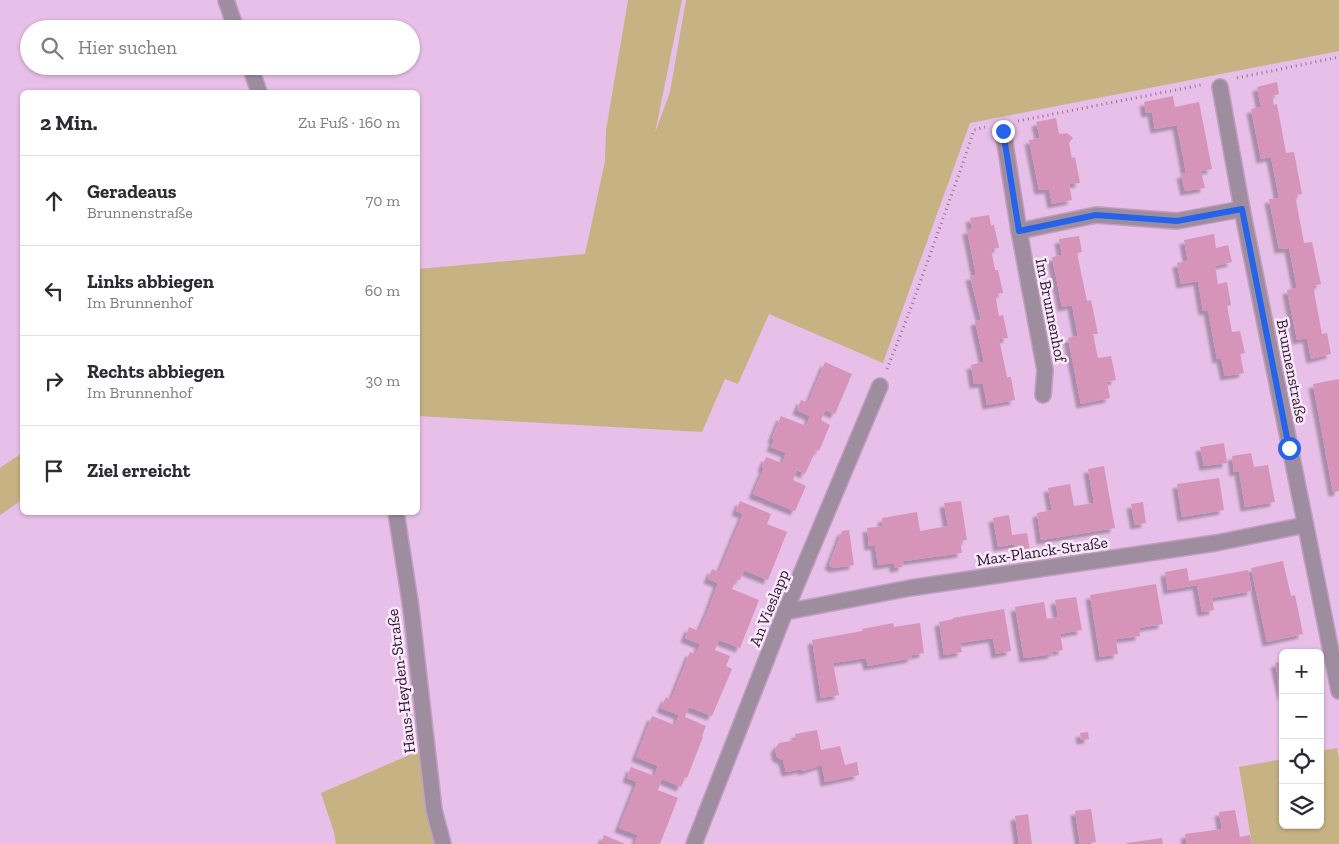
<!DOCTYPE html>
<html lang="de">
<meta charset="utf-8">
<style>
:root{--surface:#fff;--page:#f7f7f7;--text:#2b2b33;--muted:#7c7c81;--line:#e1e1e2}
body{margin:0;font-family:"Zilla Slab",serif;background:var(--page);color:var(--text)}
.controls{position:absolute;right:15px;bottom:15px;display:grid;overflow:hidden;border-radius:8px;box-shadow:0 1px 4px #0004}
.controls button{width:45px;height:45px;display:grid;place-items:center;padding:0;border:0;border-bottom:1px solid var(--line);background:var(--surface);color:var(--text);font:25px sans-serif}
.stop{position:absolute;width:15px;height:15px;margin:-11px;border:4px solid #2563eb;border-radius:50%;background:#fff}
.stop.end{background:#2563eb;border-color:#fff;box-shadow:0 1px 5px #0008}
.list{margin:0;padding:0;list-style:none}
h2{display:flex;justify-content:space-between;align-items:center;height:65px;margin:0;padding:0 20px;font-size:21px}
h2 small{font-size:16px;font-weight:400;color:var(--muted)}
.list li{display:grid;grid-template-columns:32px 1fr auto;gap:15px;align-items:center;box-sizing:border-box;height:90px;padding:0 20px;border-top:1px solid var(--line)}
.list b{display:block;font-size:19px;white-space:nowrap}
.list p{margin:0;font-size:16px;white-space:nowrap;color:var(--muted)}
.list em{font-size:16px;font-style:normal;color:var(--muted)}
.icon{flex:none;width:28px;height:28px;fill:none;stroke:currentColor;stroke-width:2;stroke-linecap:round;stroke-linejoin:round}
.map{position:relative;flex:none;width:1339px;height:844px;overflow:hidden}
.search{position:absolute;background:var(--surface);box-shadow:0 1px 4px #0004;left:20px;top:20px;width:400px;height:55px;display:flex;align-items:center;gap:12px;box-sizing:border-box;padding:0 18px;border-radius:28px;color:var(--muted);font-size:19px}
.panel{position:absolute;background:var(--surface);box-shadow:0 1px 4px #0004;left:20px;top:90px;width:400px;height:425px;border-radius:8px}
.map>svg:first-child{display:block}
.green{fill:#c7b284}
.building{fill:#d794b9;filter:url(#shadow)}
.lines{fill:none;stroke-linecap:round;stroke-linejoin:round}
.street-casing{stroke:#c19ec2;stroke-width:18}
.path{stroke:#907491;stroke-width:3;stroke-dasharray:1 4;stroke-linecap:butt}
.street{stroke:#9e8d9e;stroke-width:15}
.route{stroke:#2563eb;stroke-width:6}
.labels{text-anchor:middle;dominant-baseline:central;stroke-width:5;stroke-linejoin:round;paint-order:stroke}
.street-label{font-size:16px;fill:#271928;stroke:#fce8fc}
</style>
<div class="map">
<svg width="1339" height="844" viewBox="0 0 1339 844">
<defs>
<filter id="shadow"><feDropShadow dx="-4.5" dy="4.5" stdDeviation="1" flood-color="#0004"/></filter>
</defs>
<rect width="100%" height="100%" fill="#e7bfe8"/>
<g class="green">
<path d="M 628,0 L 682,0 L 655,133 L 670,92 L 686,0 L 1339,0 L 1339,51 L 970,123 L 883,363 L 769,314 L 738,384 L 725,379 L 702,432 L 418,416 L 418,269 L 585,254 L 605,161 L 606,130 Z"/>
<path d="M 22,453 L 22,500 L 0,515 L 0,468 Z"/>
<path d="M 1337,748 L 1339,758 L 1339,844 L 1252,844 L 1239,767 L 1283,759 L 1283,825 L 1320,825 L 1320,751 Z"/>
<path d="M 419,751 L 438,844 L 336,844 L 334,832 L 321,793 Z"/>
</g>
<g class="building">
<path d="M 1277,82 L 1279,94 L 1272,96 L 1274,105 L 1277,104 L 1286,153 L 1294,152 L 1302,194 L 1295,195 L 1304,243 L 1312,242 L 1321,284 L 1313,286 L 1322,334 L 1327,333 L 1331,354 L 1311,359 L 1307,338 L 1297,340 L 1287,290 L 1297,288 L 1289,248 L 1279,249 L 1269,199 L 1279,198 L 1275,177 L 1271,157 L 1261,159 L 1251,109 L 1261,107 L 1257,87 Z"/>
<path d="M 1173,96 L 1175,107 L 1199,102 L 1212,169 L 1201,171 L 1205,188 L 1185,191 L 1181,174 L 1186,173 L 1177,125 L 1155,129 L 1152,112 L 1146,113 L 1144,102 Z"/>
<path d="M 1056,118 L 1059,134 L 1067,133 L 1073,138 L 1069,143 L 1072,158 L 1075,157 L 1080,183 L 1069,184 L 1072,200 L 1052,204 L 1049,189 L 1039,190 L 1029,140 L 1040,138 L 1036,122 Z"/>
<path d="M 989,215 L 991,225 L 994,225 L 999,248 L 991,249 L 995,270 L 998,270 L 1003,293 L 995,294 L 999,316 L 1003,315 L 1008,338 L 999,339 L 1007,377 L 1011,377 L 1015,400 L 987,405 L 983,383 L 974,384 L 971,365 L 984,362 L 975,321 L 981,320 L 970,276 L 976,275 L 967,230 L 972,229 L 970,218 Z"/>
<path d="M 1214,234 L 1216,248 L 1228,245 L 1232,262 L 1215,266 L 1218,284 L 1227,282 L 1231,305 L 1227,306 L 1232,332 L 1240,331 L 1245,353 L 1240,354 L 1244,373 L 1225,376 L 1221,358 L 1217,359 L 1208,310 L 1203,311 L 1198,281 L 1181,284 L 1177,263 L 1188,261 L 1184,240 Z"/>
<path d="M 1079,236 L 1082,252 L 1077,253 L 1087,301 L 1091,300 L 1098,334 L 1093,334 L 1098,358 L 1111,356 L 1116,380 L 1107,382 L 1110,398 L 1081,404 L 1068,338 L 1078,336 L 1072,305 L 1062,307 L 1052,257 L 1062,255 L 1059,239 Z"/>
<path d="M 825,362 L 852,374 L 835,414 L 825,410 L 821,420 L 830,425 L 819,451 L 816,450 L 805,474 L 797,470 L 793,480 L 806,486 L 795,511 L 753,494 L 764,468 L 762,467 L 766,457 L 782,463 L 786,453 L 771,447 L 774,439 L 772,438 L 781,416 L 806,426 L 810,416 L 797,410 L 801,400 L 808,403 Z"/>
<path d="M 1339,379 L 1339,491 L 1333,492 L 1313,384 Z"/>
<path d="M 1224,443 L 1227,463 L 1204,466 L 1200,447 Z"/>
<path d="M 1251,453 L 1254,467 L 1268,465 L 1275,502 L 1245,507 L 1239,471 L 1234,472 L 1232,456 Z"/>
<path d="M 1104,466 L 1115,528 L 1041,540 L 1037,513 L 1052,510 L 1048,488 L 1070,484 L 1074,506 L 1094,503 L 1088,469 Z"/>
<path d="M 1219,478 L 1224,510 L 1182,517 L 1177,484 Z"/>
<path d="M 740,501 L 771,514 L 767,524 L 787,532 L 768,580 L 744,570 L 740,580 L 736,579 L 732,589 L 759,600 L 740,648 L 719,640 L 715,650 L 730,656 L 726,666 L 732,669 L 712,716 L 689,707 L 685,717 L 706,726 L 702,736 L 703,737 L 687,778 L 685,777 L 681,787 L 662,779 L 658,790 L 678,798 L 660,844 L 634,844 L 638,835 L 619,828 L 637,782 L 627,778 L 631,767 L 654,776 L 658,766 L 636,757 L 652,716 L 675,725 L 679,715 L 661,708 L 666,697 L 671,700 L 690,652 L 696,654 L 700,644 L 685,638 L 689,627 L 699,631 L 709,608 L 718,583 L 708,579 L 712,569 L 719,572 L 743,514 L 736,511 Z"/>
<path d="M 961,501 L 967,540 L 960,541 L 962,553 L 904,561 L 902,567 L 894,568 L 894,563 L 878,565 L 875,545 L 869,546 L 867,528 L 883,526 L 882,518 L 917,512 L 920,531 L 948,526 L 944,503 Z"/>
<path d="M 1143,502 L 1146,523 L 1135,525 L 1131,504 Z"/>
<path d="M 1009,515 L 1012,535 L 1027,533 L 1030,552 L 1016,554 L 1014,544 L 998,547 L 993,518 Z"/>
<path d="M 849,530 L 854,565 L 834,568 L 829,565 L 842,531 Z"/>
<path d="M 1283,561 L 1291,596 L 1295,595 L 1303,634 L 1267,642 L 1251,568 Z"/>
<path d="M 1187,568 L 1189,581 L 1248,570 L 1252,591 L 1212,598 L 1214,610 L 1202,612 L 1197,585 L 1168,590 L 1165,572 Z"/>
<path d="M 1156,584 L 1163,624 L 1139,628 L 1140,636 L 1116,639 L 1118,654 L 1100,657 L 1090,595 Z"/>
<path d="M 1076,597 L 1082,630 L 1060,634 L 1063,650 L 1052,652 L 1053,654 L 1024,658 L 1015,607 L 1044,602 L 1047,619 L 1058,617 L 1055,600 Z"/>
<path d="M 1004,609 L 1011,651 L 996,654 L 993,638 L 960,643 L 962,652 L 944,655 L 939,622 L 953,619 L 953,618 Z"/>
<path d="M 893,623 L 894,627 L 920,623 L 924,653 L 912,655 L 912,658 L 868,666 L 866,658 L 833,663 L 839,695 L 821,698 L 812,640 L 862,631 L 862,629 Z"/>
<path d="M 1283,661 L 1283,695 L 1282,695 L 1275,663 Z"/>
<path d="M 817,730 L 821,750 L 840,746 L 845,765 L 857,762 L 859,775 L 825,782 L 822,765 L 803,771 L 802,769 L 786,772 L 783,760 L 777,757 L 775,749 L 779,743 L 797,740 L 795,734 Z"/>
<path d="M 1088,732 L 1089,739 L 1081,740 L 1080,733 Z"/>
<path d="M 1091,809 L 1096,842 L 1080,844 L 1075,811 Z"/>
<path d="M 1235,810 L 1240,837 L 1250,835 L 1252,844 L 1187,844 L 1185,834 L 1222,829 L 1219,812 Z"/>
<path d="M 1028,814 L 1032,844 L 1019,844 L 1015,816 Z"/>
<path d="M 604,835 L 625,844 L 601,844 Z"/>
<path d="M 1162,838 L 1163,844 L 1127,844 L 1127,843 Z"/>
</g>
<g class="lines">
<g class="street-casing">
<g id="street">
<path d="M 226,0 L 236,29"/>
<path d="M 250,66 L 259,92"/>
<path d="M 1220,87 L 1242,209 L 1339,691"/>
<path d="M 1003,131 L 1019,231 L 1045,370 L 1043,395"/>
<path d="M 1019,231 L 1096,215 L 1177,221 L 1242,209"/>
<path d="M 396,512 L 411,608 L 434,810 L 443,844"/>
<path d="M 785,612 L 910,588 L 1216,543 L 1305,525"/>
<path d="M 694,844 L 785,612 L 880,386"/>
</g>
</g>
<g class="path">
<path d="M 1237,78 L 1339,57"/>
<path d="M 1018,121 L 1201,85"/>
<path d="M 887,369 L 909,313 L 963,163 L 974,130 L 985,127"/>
</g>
<use href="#street" class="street"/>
</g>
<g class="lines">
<path class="route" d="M 1003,131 L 1019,231 L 1096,215 L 1177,221 L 1242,209 L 1289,448"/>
</g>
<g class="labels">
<g class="street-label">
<text transform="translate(1051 310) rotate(79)">Im Brunnenhof</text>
<text transform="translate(1292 371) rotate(79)">Brunnenstraße</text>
<text transform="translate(1042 551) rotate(-8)">Max-Planck-Straße</text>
<text transform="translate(769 608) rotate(-68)">An Vieslapp</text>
<text transform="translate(401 681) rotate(-97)">Haus-Heyden-Straße</text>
</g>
</g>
</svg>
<div class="controls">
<button>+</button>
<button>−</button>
<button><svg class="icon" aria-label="locate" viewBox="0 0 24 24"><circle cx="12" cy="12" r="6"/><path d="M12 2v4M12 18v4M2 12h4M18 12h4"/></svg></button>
<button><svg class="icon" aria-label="layers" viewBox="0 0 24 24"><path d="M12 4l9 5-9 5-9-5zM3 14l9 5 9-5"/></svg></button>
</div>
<div class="stop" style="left:1289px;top:448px"></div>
<div class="stop end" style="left:1003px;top:131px"></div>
<div class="search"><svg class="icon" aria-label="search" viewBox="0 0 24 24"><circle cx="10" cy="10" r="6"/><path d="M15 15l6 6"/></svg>Hier suchen</div>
<section class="panel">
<h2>2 Min.<small>Zu Fuß · 160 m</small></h2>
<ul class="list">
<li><svg class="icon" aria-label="ahead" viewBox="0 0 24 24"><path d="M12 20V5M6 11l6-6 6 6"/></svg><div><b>Geradeaus</b><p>Brunnenstraße</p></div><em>70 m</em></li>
<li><svg class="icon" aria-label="left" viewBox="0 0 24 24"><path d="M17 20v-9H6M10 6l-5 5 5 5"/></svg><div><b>Links abbiegen</b><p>Im Brunnenhof</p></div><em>60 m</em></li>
<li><svg class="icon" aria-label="right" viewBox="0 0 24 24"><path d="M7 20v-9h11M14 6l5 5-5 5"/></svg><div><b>Rechts abbiegen</b><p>Im Brunnenhof</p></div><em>30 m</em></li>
<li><svg class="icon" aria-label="arrive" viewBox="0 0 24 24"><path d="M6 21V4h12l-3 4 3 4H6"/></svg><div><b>Ziel erreicht</b></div></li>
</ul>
</section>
</div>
